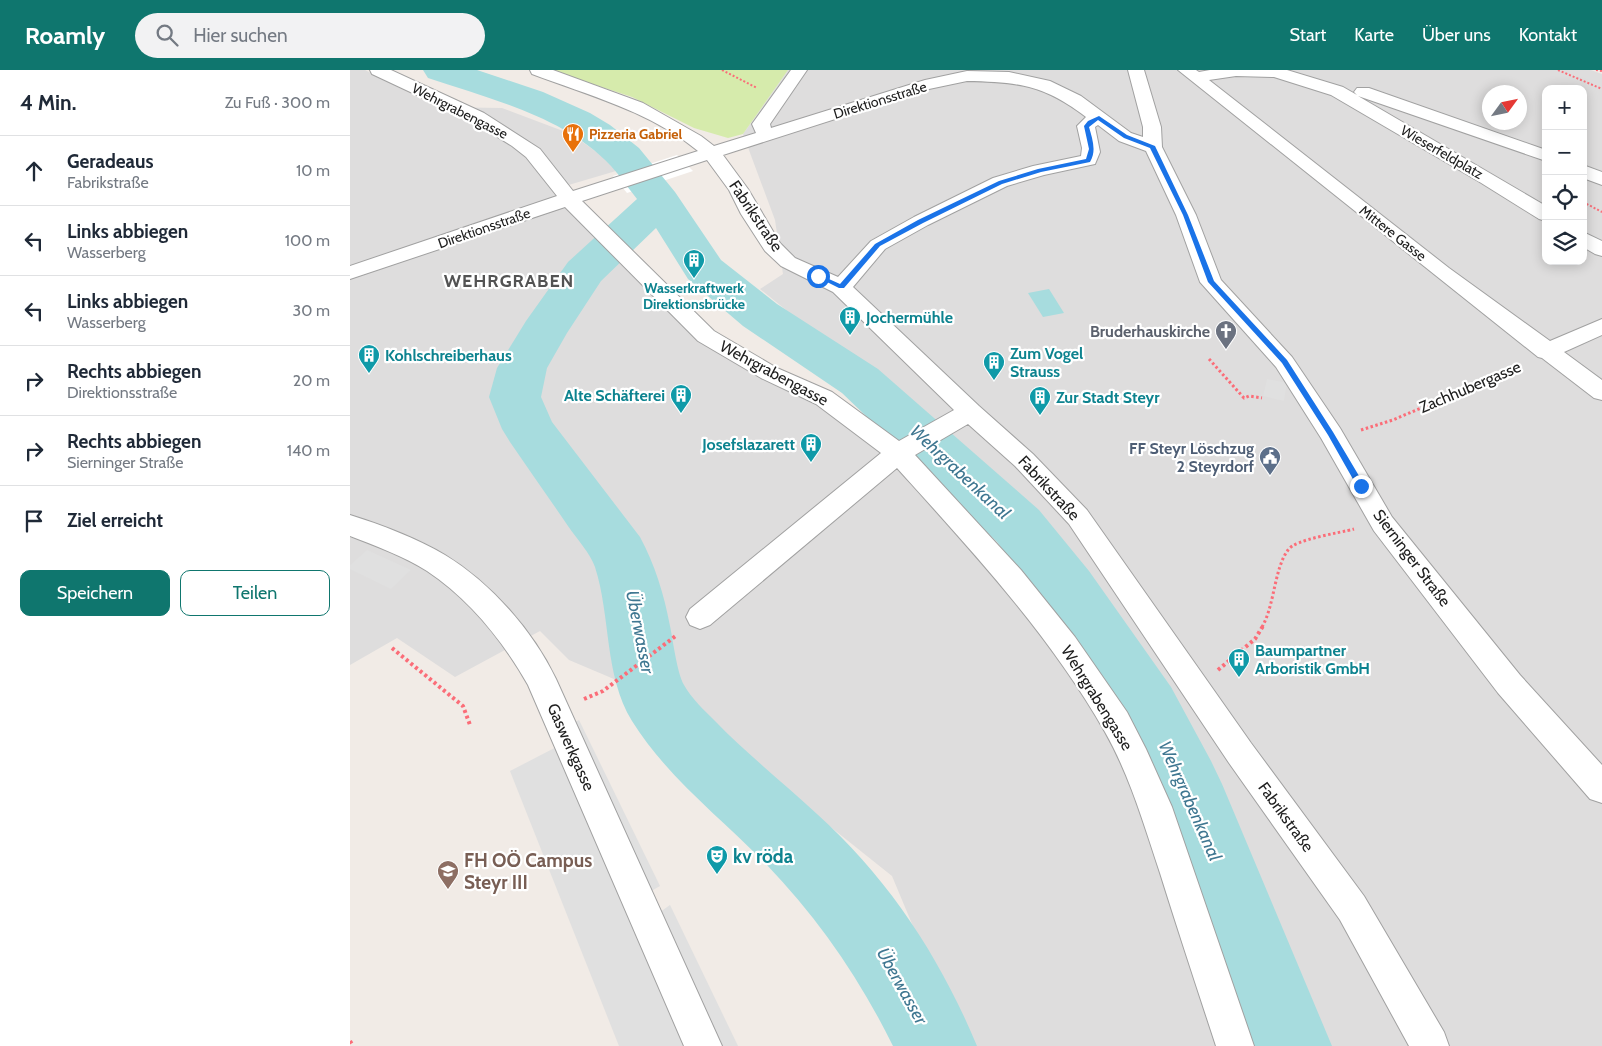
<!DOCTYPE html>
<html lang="de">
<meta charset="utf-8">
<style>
:root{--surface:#fff;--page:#f2f2f3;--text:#1f2937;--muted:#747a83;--line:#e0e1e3;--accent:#0f766e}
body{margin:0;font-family:Cabin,sans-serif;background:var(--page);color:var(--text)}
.controls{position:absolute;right:15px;top:15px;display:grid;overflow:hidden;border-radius:10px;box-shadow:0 2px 12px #0003}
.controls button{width:45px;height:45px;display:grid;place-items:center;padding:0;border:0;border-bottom:1px solid var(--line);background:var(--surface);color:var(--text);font:25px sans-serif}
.compass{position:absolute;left:1132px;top:15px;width:45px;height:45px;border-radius:50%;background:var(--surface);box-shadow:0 2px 12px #0003;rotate:57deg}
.stop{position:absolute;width:15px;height:15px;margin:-11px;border:4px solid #1a73e8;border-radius:50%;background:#fff}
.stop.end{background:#1a73e8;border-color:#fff;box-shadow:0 1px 5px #0008}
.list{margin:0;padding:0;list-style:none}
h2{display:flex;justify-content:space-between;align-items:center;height:65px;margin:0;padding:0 20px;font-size:21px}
h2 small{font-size:16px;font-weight:400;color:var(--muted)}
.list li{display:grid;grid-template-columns:32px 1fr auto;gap:15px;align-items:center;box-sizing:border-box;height:70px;padding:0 20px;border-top:1px solid var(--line)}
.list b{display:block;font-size:19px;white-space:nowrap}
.list p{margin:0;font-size:16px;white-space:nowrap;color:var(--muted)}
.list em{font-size:16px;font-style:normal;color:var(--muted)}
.actions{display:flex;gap:10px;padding:15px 20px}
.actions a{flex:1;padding:11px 0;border:1px solid var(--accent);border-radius:10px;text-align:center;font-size:18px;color:var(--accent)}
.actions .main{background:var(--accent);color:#fff}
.icon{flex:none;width:28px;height:28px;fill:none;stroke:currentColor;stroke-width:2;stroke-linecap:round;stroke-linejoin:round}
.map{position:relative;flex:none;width:1252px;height:976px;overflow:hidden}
header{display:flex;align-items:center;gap:30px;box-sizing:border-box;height:70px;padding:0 25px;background:var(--accent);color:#fff}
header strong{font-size:24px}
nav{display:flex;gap:28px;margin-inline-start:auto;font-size:18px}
.search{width:350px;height:45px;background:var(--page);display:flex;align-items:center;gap:12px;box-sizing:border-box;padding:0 18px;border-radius:28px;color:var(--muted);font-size:19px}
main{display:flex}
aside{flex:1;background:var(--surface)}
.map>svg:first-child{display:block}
.residential{fill:#dedddd;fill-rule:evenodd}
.grass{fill:#d6ebac}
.parking{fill:#e0e0e0}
.water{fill:#a7dcde}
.pier{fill:#fff}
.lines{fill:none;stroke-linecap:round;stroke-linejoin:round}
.river{fill:#a7dcde;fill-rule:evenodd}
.street-casing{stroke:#a1a1a1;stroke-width:2}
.path-far2{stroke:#fb6d78;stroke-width:2;stroke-dasharray:2 2;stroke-linecap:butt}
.path-far1{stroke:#fb6d78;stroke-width:3;stroke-dasharray:2.5 2.5;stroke-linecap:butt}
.path{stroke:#fb6d78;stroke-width:4;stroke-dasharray:3 3;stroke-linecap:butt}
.street{fill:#fff;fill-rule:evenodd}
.route{fill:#1a73e8}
.labels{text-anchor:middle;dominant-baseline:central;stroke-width:4.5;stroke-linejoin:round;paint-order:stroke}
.far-street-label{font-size:14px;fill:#202020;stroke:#fff}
.far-food-label{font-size:14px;font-weight:bold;fill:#c56008;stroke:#fff;text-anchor:start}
.far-culture-label{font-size:14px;font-weight:bold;fill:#0d838f;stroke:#fff}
.street-label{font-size:16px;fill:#202020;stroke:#fff}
.culture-label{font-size:16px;font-weight:bold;fill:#0d838f;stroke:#fff;text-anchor:start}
.worship-label{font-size:16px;font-weight:bold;fill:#5b616d;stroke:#fff;text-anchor:end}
.service-label{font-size:16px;font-weight:bold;fill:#4e5e75;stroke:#fff;text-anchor:end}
.far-district-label{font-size:18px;font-weight:bold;letter-spacing:1px;fill:#535353;stroke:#fff}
.water-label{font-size:18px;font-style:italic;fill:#3f7791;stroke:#fff}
.near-culture-label{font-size:19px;font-weight:bold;fill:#0d838f;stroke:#fff;text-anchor:start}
.near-education-label{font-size:19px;font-weight:bold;fill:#785e54;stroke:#fff;text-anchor:start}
</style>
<header>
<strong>Roamly</strong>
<div class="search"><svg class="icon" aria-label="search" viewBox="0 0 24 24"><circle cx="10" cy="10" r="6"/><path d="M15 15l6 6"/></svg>Hier suchen</div>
<nav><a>Start</a><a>Karte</a><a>Über uns</a><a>Kontakt</a></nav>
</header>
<main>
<aside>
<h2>4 Min.<small>Zu Fuß · 300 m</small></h2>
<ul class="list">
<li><svg class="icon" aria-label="ahead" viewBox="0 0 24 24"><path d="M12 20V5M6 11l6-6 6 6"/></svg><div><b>Geradeaus</b><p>Fabrikstraße</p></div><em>10 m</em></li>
<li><svg class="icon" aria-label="left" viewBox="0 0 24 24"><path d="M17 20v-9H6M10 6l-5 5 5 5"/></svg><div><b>Links abbiegen</b><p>Wasserberg</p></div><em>100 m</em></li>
<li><svg class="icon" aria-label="left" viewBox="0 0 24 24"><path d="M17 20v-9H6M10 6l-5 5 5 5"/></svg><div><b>Links abbiegen</b><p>Wasserberg</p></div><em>30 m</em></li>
<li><svg class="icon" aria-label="right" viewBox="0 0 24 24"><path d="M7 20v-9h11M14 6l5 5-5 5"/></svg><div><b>Rechts abbiegen</b><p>Direktionsstraße</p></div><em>20 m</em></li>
<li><svg class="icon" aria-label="right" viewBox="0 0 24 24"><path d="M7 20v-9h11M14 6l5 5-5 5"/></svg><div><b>Rechts abbiegen</b><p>Sierninger Straße</p></div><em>140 m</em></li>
<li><svg class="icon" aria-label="arrive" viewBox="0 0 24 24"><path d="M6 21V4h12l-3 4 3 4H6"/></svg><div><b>Ziel erreicht</b></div></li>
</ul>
<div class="actions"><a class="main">Speichern</a><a>Teilen</a></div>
</aside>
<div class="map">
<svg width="1252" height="976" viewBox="0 0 1252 976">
<rect width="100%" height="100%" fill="#f1ebe6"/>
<g class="residential">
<path d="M 0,0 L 15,0 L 87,37 L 152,38 L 221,64 L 255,88 L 266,101 L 205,119 L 343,263 L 479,322 L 667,519 L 769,665 L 875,976 L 613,976 L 542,806 L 330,637 L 219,590 L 190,561 L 105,607 L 47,568 L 0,595 Z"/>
<path d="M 438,0 L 1241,0 L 1252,4 L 1252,976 L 978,976 L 941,897 L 842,702 L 731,521 L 629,406 L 536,321 L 410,219 L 433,204 L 425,150 L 393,64 ZM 1196,19 L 1233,19 L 1233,191 L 1196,191 ZM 1140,22 L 1170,22 L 1170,52 L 1140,52 Z"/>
</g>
<path class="grass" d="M 200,0 L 438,0 L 393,64 L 378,68 L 344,58 L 282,27 Z"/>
<g class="parking">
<path d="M 917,309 L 937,313 L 934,331 L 913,326 Z"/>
<path d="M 17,480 L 61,500 L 41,519 L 0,499 L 0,495 Z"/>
<path d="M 229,650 L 310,816 L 296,824 L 217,656 Z"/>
<path d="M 218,671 L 354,976 L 269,976 L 160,701 Z"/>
<path d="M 320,835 L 388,976 L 369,976 L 306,845 Z"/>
</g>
<path class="water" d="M 699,219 L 714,243 L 693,247 L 678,223 Z"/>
<path class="pier" d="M 327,85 L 343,101 L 277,123 L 263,106 Z"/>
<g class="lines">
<path class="river" d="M 73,0 L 127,0 L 193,22 L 240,43 L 260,55 L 289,78 L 325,122 L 371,190 L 427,234 L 528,299 L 689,440 L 739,501 L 821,617 L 861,691 L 872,714 L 982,976 L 898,976 L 803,721 L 773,659 L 695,535 L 647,472 L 492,323 L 393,256 L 338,209 L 306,158 L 251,211 L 217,263 L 197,298 L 191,327 L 202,352 L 290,467 C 305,495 314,524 320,556 C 323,570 327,603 334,615 C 342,629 355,641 366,652 C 398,685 434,713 467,744 C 539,809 590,887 627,976 L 543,976 C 510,909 468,848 416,794 C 370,747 317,707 282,651 C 254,605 261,547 245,497 C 240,483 227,469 218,456 C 199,428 179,400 160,372 L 152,359 L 139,327 L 147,298 L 176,251 L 218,192 L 287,129 C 278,118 270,106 261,96 C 214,46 140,29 78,8 Z"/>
<g class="street-casing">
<g id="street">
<path d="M 20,0 L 41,0 L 134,43 L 190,79 L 223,121 L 348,81 C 301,42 238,25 182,4 L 180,0 L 203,0 L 293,33 L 351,66 L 364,76 L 406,63 L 402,54 L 441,0 L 457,0 L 420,54 L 421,58 L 575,10 L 617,1 L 659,2 L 700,11 L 731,26 L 781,63 L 793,67 L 793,57 L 778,0 L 794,0 L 811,57 L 812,77 L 846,145 L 871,210 L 942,287 L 990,358 L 1042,447 L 1170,605 L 1252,695 L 1252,733 L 1240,729 L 1148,623 L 1024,461 L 971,368 L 926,297 L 850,212 L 826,145 L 796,81 L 769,71 L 748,55 L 745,57 L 750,82 L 745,94 L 694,105 L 657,116 L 578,155 L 535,179 L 503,217 L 629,336 L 683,384 L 737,440 L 901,673 L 1014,826 L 1094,962 L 1099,976 L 1059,976 L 990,850 L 879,693 L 719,454 L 665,396 L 618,354 L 565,385 L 671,500 L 725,567 L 777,642 L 796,679 L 822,737 L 904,976 L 866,976 C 847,918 828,861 810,803 C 794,755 780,706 755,662 C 700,565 621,480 547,398 L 360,555 L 350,559 L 340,555 L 336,547 L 340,539 L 531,383 L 466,334 L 411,308 L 348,271 L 215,137 L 0,209 L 0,196 L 207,126 L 176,87 L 162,76 L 122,51 L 22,4 ZM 617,11 C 669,12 694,15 736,47 L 727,56 L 732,78 L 731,86 L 683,96 L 643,108 L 564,147 L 521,171 L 488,207 L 445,188 L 430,173 L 398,119 L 373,85 L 579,19 ZM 357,90 L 379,120 L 391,144 L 415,181 L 431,196 L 483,222 L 604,340 L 549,371 L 482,322 L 427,298 L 364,261 L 232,131 Z"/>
<path d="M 828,0 L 846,0 L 849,2 L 860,0 L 937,0 L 993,17 L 1007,25 L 1004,22 L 1007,18 L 1019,18 L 1196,80 L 1196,91 L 1008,26 L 1196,136 L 1196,151 L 1189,149 L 1128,111 L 981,25 L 924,7 L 886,6 L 859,10 L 1099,198 L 1200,271 L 1252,249 L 1252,265 L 1214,282 L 1252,310 L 1252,330 L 1244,328 L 1192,288 L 1188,287 Z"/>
<path d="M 1233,95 L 1252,102 L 1252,115 L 1233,108 Z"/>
<path d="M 1233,162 L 1252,171 L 1252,186 L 1245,184 L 1233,177 Z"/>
<path d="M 0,445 C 32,455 66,468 95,485 C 141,513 183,561 206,609 L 372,976 L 334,976 L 178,615 C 153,571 119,529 77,501 C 53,486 26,476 0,466 Z"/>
</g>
</g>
<g class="path-far2">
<path d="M 372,0 L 407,18"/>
<path d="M 1208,0 L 1252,19"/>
<path d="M 1246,0 L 1252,1"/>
<path d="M 1233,132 L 1252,142"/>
</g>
<g class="path-far1">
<path d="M 859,289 L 894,328 L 899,326 L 912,328"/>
<path d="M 1011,360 L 1043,350 L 1171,295"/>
<path d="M 912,557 C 925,534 924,499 938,480 C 945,469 990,463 1004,459"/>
</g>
<g class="path">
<path d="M 42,578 L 113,636 L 120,655"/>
<path d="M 868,600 L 905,569 L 913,556"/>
<path d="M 234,629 L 253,621 L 327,565"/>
<path d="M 0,971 L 3,976"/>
</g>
<use href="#street" class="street"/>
</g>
<path class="route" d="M 749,46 L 777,65 L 805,76 L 838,145 L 864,211 L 937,290 L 983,362 L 1015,416 L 1014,418 L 1008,418 L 978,365 L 932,293 L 858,212 L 833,145 L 800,78 L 774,68 L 748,50 L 739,57 C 742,68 747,81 740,92 L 691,102 L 652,114 L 573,153 L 530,176 L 494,218 L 489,218 L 465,206 L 470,205 L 490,214 L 525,174 L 568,150 L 649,111 L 688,99 L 736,89 L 739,79 L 734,56 L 738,51 Z"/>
<defs>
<g id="restaurant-pin" transform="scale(1.125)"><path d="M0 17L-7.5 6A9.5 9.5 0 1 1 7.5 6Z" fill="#e8710a" stroke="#fff"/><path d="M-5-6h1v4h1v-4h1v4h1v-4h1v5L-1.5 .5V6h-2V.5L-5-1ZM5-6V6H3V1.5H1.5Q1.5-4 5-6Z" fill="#fff"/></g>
<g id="building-pin" transform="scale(1.125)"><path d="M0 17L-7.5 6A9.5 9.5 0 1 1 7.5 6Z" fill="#0f9aa8" stroke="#fff"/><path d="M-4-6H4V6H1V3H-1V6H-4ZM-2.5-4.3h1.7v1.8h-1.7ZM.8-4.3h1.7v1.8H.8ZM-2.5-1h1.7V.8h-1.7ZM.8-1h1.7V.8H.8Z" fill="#fff"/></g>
<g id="church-pin" transform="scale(1.125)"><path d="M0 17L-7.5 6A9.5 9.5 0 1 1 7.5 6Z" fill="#6b7280" stroke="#fff"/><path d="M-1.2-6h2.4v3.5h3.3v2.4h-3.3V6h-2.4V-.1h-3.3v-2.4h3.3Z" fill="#fff"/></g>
<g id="civic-pin" transform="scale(1.125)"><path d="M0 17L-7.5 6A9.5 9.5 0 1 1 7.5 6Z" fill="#5c6f8a" stroke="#fff"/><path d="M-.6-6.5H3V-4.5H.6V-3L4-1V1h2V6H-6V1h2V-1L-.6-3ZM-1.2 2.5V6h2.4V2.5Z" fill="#fff"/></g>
<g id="theatre-pin" transform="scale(1.125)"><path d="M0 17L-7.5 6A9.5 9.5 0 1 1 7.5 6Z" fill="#0f9aa8" stroke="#fff"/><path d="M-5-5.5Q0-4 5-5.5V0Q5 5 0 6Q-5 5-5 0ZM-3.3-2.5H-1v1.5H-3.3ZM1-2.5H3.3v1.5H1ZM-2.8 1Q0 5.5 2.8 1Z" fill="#fff"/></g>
<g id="university-pin" transform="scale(1.125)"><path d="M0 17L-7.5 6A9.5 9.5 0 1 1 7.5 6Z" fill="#8d6e63" stroke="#fff"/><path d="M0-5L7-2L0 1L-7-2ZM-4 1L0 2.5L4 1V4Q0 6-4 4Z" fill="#fff"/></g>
</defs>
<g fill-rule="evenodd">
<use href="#restaurant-pin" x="223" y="64"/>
<use href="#building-pin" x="344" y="190"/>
<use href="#building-pin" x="500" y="247"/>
<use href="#church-pin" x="876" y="261"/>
<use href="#building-pin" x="19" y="285"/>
<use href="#building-pin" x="644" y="292"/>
<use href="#building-pin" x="331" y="325"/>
<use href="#building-pin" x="690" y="327"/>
<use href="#building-pin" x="461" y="374"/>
<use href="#civic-pin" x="920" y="387"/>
<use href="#building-pin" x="889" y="589"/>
<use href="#theatre-pin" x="367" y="786"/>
<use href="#university-pin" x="98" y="801"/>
</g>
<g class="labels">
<g class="far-street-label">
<text transform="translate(530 30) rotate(-17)">Direktionsstraße</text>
<text transform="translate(110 41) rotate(27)">Wehrgrabengasse</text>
<text transform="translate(1092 82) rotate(30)">Wieserfeldplatz</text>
<text transform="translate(134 158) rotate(-19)">Direktionsstraße</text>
<text transform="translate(1043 163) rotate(38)">Mittere Gasse</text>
</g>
<g class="far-food-label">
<text x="239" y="64">Pizzeria Gabriel</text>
</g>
<g class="far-culture-label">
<text x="344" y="218">Wasserkraftwerk<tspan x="344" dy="16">Direktionsbrücke</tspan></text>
</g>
<g class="street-label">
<text transform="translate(406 146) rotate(56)">Fabrikstraße</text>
<text transform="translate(424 303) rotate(28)">Wehrgrabengasse</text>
<text transform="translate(1120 317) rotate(-23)">Zachhubergasse</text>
<text transform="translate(699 418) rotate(47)">Fabrikstraße</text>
<text transform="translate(1062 488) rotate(53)">Sierninger Straße</text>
<text transform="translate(747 628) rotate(58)">Wehrgrabengasse</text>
<text transform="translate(221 677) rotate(66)">Gaswerkgasse</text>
<text transform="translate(936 747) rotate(54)">Fabrikstraße</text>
</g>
<g class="culture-label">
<text x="516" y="247">Jochermühle</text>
<text x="660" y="283">Zum Vogel<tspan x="660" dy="18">Strauss</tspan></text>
<text x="35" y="285">Kohlschreiberhaus</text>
<text x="315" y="325" text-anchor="end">Alte Schäfterei</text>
<text x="706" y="327">Zur Stadt Steyr</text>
<text x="445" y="374" text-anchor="end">Josefslazarett</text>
<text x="905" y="580">Baumpartner<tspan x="905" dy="18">Arboristik GmbH</tspan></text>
</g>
<g class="worship-label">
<text x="860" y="261">Bruderhauskirche</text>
</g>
<g class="service-label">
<text x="904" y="378">FF Steyr Löschzug<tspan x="904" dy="18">2 Steyrdorf</tspan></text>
</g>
<g class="far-district-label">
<text x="159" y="211">WEHRGRABEN</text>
</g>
<g class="water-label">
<text transform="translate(610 402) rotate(43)">Wehrgrabenkanal</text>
<text transform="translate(290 562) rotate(79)">Überwasser</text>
<text transform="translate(840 731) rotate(66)">Wehrgrabenkanal</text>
<text transform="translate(552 916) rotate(61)">Überwasser</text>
</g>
<g class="near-culture-label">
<text x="383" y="786">kv röda</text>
</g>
<g class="near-education-label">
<text x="114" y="790">FH OÖ Campus<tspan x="114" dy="22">Steyr III</tspan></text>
</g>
</g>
</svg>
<div class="controls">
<button>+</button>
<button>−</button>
<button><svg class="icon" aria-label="locate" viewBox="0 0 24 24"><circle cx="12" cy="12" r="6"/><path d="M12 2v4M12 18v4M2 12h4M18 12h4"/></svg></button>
<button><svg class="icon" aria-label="layers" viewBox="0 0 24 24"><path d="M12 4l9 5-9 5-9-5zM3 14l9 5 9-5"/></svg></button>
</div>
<svg class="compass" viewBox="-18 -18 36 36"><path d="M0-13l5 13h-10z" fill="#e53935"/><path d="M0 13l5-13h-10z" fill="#747a83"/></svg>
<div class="stop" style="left:468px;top:206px"></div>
<div class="stop end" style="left:1011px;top:416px"></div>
</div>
</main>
